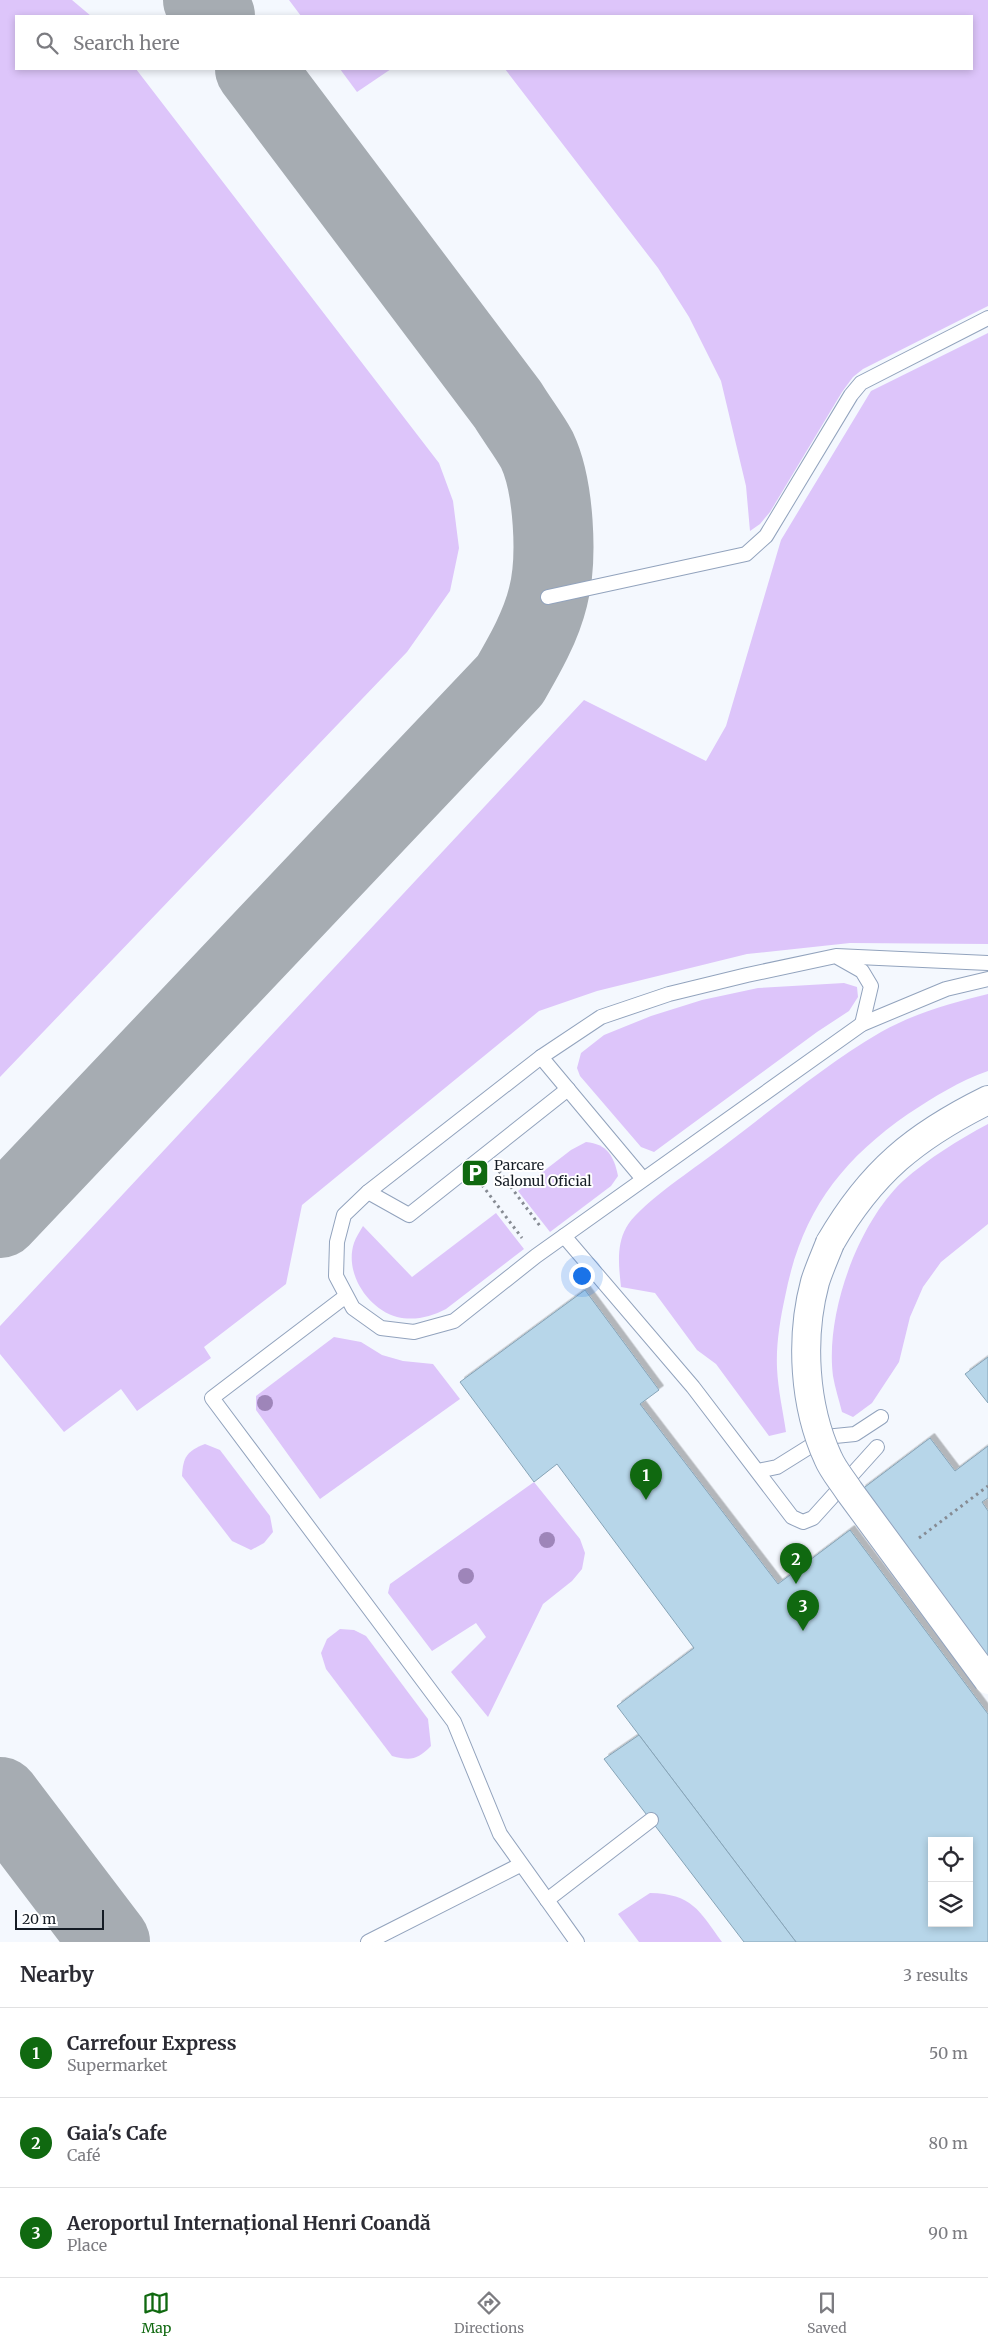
<!DOCTYPE html>
<meta charset="utf-8">
<style>
:root{--surface:#fff;--page:#f7f7f7;--text:#2b2b33;--muted:#7c7c81;--line:#e1e1e2;--accent:#106910}
body{margin:0;font-family:Merriweather,serif;background:var(--page);color:var(--text)}
.controls{position:absolute;right:15px;bottom:15px;display:grid;overflow:hidden;border-radius:0px;box-shadow:0 2px 8px #0003}
.controls button{width:45px;height:45px;display:grid;place-items:center;padding:0;border:0;border-bottom:1px solid var(--line);background:var(--surface);color:var(--text);font:25px sans-serif}
.scale{position:absolute;left:15px;bottom:12px;width:89px;box-sizing:border-box;padding-left:5px;border:2px solid #151c25;border-top:0;font-size:14px;line-height:18px;white-space:nowrap;color:#151c25;-webkit-text-stroke:4px #fff;paint-order:stroke}
.you{position:absolute;left:581px;top:1275px;width:18px;height:18px;margin:-12px;border:4px solid #fff;border-radius:50%;background:#1a73e8;box-shadow:0 0 0 8px #1a73e833}
.badge{display:grid;place-items:center;width:32px;height:32px;border-radius:50%;background:var(--accent);color:#fff;font-size:16px;font-weight:700}
.pin{position:absolute;translate:-50% -41px;filter:drop-shadow(0 1px 2px #0008)}
.pin::after{content:'';position:absolute;top:26px;width:18px;height:15px;background:inherit;clip-path:polygon(0 0,100% 0,50% 100%)}
.list{margin:0;padding:0;list-style:none}
h2{display:flex;justify-content:space-between;align-items:center;height:65px;margin:0;padding:0 20px;font-size:21px}
h2 small{font-size:16px;font-weight:400;color:var(--muted)}
.list li{display:grid;grid-template-columns:32px 1fr auto;gap:15px;align-items:center;box-sizing:border-box;height:90px;padding:0 20px;border-top:1px solid var(--line)}
.list b{display:block;font-size:19px;white-space:nowrap}
.list p{margin:0;font-size:16px;white-space:nowrap;color:var(--muted)}
.list em{font-size:16px;font-style:normal;color:var(--muted)}
.icon{flex:none;width:28px;height:28px;fill:none;stroke:currentColor;stroke-width:2;stroke-linecap:round;stroke-linejoin:round}
.map{position:relative;flex:none;width:988px;height:1942px;overflow:hidden}
.search{position:absolute;background:var(--surface);box-shadow:0 2px 8px #0003;left:15px;right:15px;top:15px;height:55px;display:flex;align-items:center;gap:12px;box-sizing:border-box;padding:0 18px;border-radius:0px;color:var(--muted);font-size:19px}
.sheet{height:335px;background:var(--surface)}
nav{display:flex;justify-content:space-around;align-items:center;box-sizing:border-box;height:70px;border-top:1px solid var(--line);background:var(--surface);font-size:14px;color:var(--muted)}
nav a{display:grid;justify-items:center;gap:2px}
nav .on{color:var(--accent)}
.map>svg:first-child{display:block}
.green{fill:#ddc5fa}
.lines{fill:none;stroke-linecap:round;stroke-linejoin:round}
.taxiway{stroke:#a6acb2;stroke-width:80}
.building{fill:#b7d6e9;stroke:#87a4b7;fill-rule:evenodd;filter:url(#shadow)}
.lane-casing{stroke:#92a3bd;stroke-width:16}
.secondary-casing{stroke:#92a3bd;stroke-width:30}
.path{stroke:#868b93;stroke-width:3;stroke-dasharray:2.5 4;stroke-linecap:butt}
.lane{stroke:#fff;stroke-width:14}
.secondary{stroke:#fff;stroke-width:28}
.secondary-bridge-casing{stroke:#92a3bd;stroke-width:30;stroke-linecap:butt}
.secondary-bridge{stroke:#fff;stroke-width:28}
.tree{fill:#9e85b9}
.labels{text-anchor:middle;dominant-baseline:central;stroke-width:4;stroke-linejoin:round;paint-order:stroke}
.poi-label{font-size:14px;fill:#151c25;stroke:#fff;text-anchor:start}
</style>
<div class="map">
<svg width="988" height="1942" viewBox="0 0 988 1942">
<defs>
<filter id="shadow"><feDropShadow dx="4.5" dy="-4.5" stdDeviation="0" flood-color="#0004"/></filter>
</defs>
<rect width="100%" height="100%" fill="#f4f8fe"/>
<g class="green">
<path d="M 0,0 L 72,0 L 91,16 L 16,16 L 16,69 L 136,69 L 439,463 L 453,501 L 459,548 L 450,591 L 407,652 L 0,1077 Z"/>
<path d="M 289,0 L 988,0 L 988,306 L 863,369 L 853,377 L 842,392 L 770,512 L 760,524 L 750,531 L 746,486 L 721,381 L 689,317 L 658,268 L 505,69 L 972,69 L 972,16 L 301,16 Z"/>
<path d="M 340,69 L 391,69 L 357,92 Z"/>
<path d="M 988,333 L 988,944 L 850,943 L 747,954 L 597,991 L 539,1011 L 302,1205 L 286,1284 L 204,1347 L 211,1358 L 137,1411 L 121,1389 L 64,1432 L 0,1354 L 0,1326 L 584,700 L 706,761 L 726,726 L 781,540 L 871,391 Z"/>
<path d="M 844,983 L 857,987 L 858,997 L 849,1011 L 817,1032 L 654,1152 L 641,1147 L 580,1076 L 577,1068 L 581,1053 L 604,1035 L 651,1016 L 702,1000 L 758,988 Z"/>
<path d="M 988,994 L 988,1071 C 959,1081 934,1097 908,1114 C 839,1162 801,1214 785,1297 C 780,1320 776,1344 777,1368 C 778,1390 783,1411 786,1432 L 769,1436 L 716,1364 L 697,1350 L 655,1293 L 621,1287 C 619,1268 616,1246 626,1228 C 637,1207 689,1172 709,1157 C 766,1115 821,1067 881,1032 C 915,1013 951,1003 988,994 Z"/>
<path d="M 988,1124 L 988,1224 L 941,1262 L 923,1287 L 910,1317 L 899,1362 L 872,1403 L 853,1417 L 842,1412 C 839,1400 835,1388 833,1376 C 825,1314 858,1223 903,1181 C 929,1158 958,1140 988,1124 Z"/>
<path d="M 586,1142 C 607,1144 614,1156 618,1176 L 611,1186 L 550,1232 L 518,1191 L 571,1150 Z"/>
<path d="M 496,1213 L 524,1249 L 446,1309 C 431,1317 414,1321 397,1317 C 368,1309 344,1273 354,1243 C 356,1237 360,1231 363,1226 L 412,1277 Z"/>
<path d="M 334,1337 L 361,1342 L 382,1355 L 403,1361 L 433,1364 L 460,1399 L 320,1499 L 256,1410 L 256,1396 Z"/>
<path d="M 205,1444 L 220,1450 L 270,1516 L 273,1532 L 264,1543 L 251,1550 L 232,1541 L 182,1476 C 183,1457 187,1451 205,1444 Z"/>
<path d="M 534,1482 L 580,1539 L 585,1553 L 582,1569 L 572,1581 L 543,1604 L 488,1717 L 451,1672 L 486,1637 L 476,1623 L 432,1651 L 388,1593 L 390,1584 Z"/>
<path d="M 340,1629 L 354,1630 L 366,1636 L 428,1719 L 431,1746 C 417,1760 411,1761 392,1756 L 326,1669 L 321,1653 L 327,1639 Z"/>
<path d="M 650,1893 C 692,1894 699,1910 722,1942 L 639,1942 L 618,1914 Z"/>
</g>
<g class="lines">
<g class="taxiway">
<path d="M 203,0 L 215,16"/>
<path d="M 0,1218 L 510,680 C 525,654 541,626 548,597 C 558,559 554,486 537,450 C 529,435 517,420 508,405 L 255,69"/>
<path d="M 0,1797 L 110,1942"/>
</g>
</g>
<g class="building">
<path d="M 585,1290 L 659,1390 L 640,1404 L 778,1584 L 850,1530 L 988,1714 L 988,1942 L 796,1942 L 617,1706 L 694,1648 L 557,1464 L 534,1482 L 460,1382 ZM 932,1841 L 969,1841 L 969,1923 L 932,1923 Z"/>
<path d="M 988,1357 L 988,1403 L 965,1374 Z"/>
<path d="M 930,1438 L 955,1471 L 988,1446 L 988,1498 L 982,1502 L 988,1511 L 988,1659 L 861,1490 Z"/>
<path d="M 639,1735 L 796,1942 L 744,1942 L 604,1759 Z"/>
</g>
<g class="lines">
<g class="lane-casing">
<g id="lane">
<path d="M 548,597 L 746,554 L 766,536 L 851,395 L 861,383 L 988,318"/>
<path d="M 839,958 L 862,971 L 871,986 L 862,1024"/>
<path d="M 988,963 L 836,956 L 747,975 L 669,994 L 601,1017 L 541,1057 L 368,1192 L 344,1215 L 337,1242 L 336,1276 L 353,1308 L 381,1328 L 414,1332 L 454,1321 L 536,1256 L 862,1024 L 946,989 L 988,979"/>
<path d="M 541,1057 L 643,1179"/>
<path d="M 368,1192 L 409,1215 L 568,1089"/>
<path d="M 564,1236 L 693,1387 L 792,1517 L 803,1522 L 813,1518 L 877,1447"/>
<path d="M 346,1296 L 212,1398 L 454,1722 L 500,1834 L 577,1942"/>
<path d="M 758,1471 L 777,1467 L 825,1437 L 855,1434 L 881,1417"/>
<path d="M 547,1900 L 651,1820"/>
<path d="M 368,1942 L 520,1865"/>
</g>
</g>
<g class="secondary-casing">
<path id="secondary" d="M 830,1243 C 871,1172 915,1136 988,1100"/>
</g>
<g class="path">
<path d="M 499,1171 L 540,1226"/>
<path d="M 482,1185 L 522,1238"/>
<path d="M 919,1538 L 988,1486"/>
</g>
<use href="#lane" class="lane"/>
<use href="#secondary" class="secondary"/>
<g class="secondary-bridge-casing">
<path id="secondary-bridge" d="M 830,1243 C 825,1256 819,1269 815,1282 C 800,1338 804,1406 828,1458 C 833,1470 842,1480 849,1491 L 988,1680"/>
</g>
<use href="#secondary-bridge" class="secondary-bridge"/>
</g>
<g class="tree">
<circle cx="265" cy="1403" r="8"/>
<circle cx="547" cy="1540" r="8"/>
<circle cx="466" cy="1576" r="8"/>
</g>
<defs>
<g id="parking-square" transform="scale(1.4375)"><rect x="-9" y="-9" width="18" height="18" rx="4" fill="#106910" stroke="#fff"/><path d="M-3.5-5.5H1a3.5 3.5 0 0 1 0 7H-1V5.5H-3.5ZM-1-3.4V-.6H.8a1.4 1.4 0 0 0 0-2.8Z" fill="#fff"/></g>
</defs>
<g fill-rule="evenodd">
<use href="#parking-square" x="475" y="1173"/>
</g>
<g class="labels">
<g class="poi-label">
<text x="494" y="1165">Parcare<tspan x="494" dy="16">Salonul Oficial</tspan></text>
</g>
</g>
</svg>
<div class="controls">
<button><svg class="icon" aria-label="locate" viewBox="0 0 24 24"><circle cx="12" cy="12" r="6"/><path d="M12 2v4M12 18v4M2 12h4M18 12h4"/></svg></button>
<button><svg class="icon" aria-label="layers" viewBox="0 0 24 24"><path d="M12 4l9 5-9 5-9-5zM3 14l9 5 9-5"/></svg></button>
</div>
<div class="scale">20 m</div>
<div class="you"></div>
<div class="pin badge" style="left:646px;top:1500px">1</div>
<div class="pin badge" style="left:796px;top:1584px">2</div>
<div class="pin badge" style="left:803px;top:1631px">3</div>
<div class="search"><svg class="icon" aria-label="search" viewBox="0 0 24 24"><circle cx="10" cy="10" r="6"/><path d="M15 15l6 6"/></svg>Search here</div>
</div>
<section class="sheet">
<h2>Nearby<small>3 results</small></h2>
<ul class="list">
<li><span class="badge">1</span><div><b>Carrefour Express</b><p>Supermarket</p></div><em>50 m</em></li>
<li><span class="badge">2</span><div><b>Gaia's Cafe</b><p>Café</p></div><em>80 m</em></li>
<li><span class="badge">3</span><div><b>Aeroportul Internațional Henri Coandă</b><p>Place</p></div><em>90 m</em></li>
</ul>
</section>
<nav>
<a class="on"><svg class="icon" aria-label="map" viewBox="0 0 24 24"><path d="M3 6l6-2 6 2 6-2v14l-6 2-6-2-6 2zM9 4v14M15 6v14"/></svg>Map</a>
<a><svg class="icon" aria-label="directions" viewBox="0 0 24 24"><path d="M12 3l9 9-9 9-9-9zM9 14v-3h6M13 9l2 2-2 2"/></svg>Directions</a>
<a><svg class="icon" aria-label="saved" viewBox="0 0 24 24"><path d="M7 4h10v16l-5-4-5 4z"/></svg>Saved</a>
</nav>
